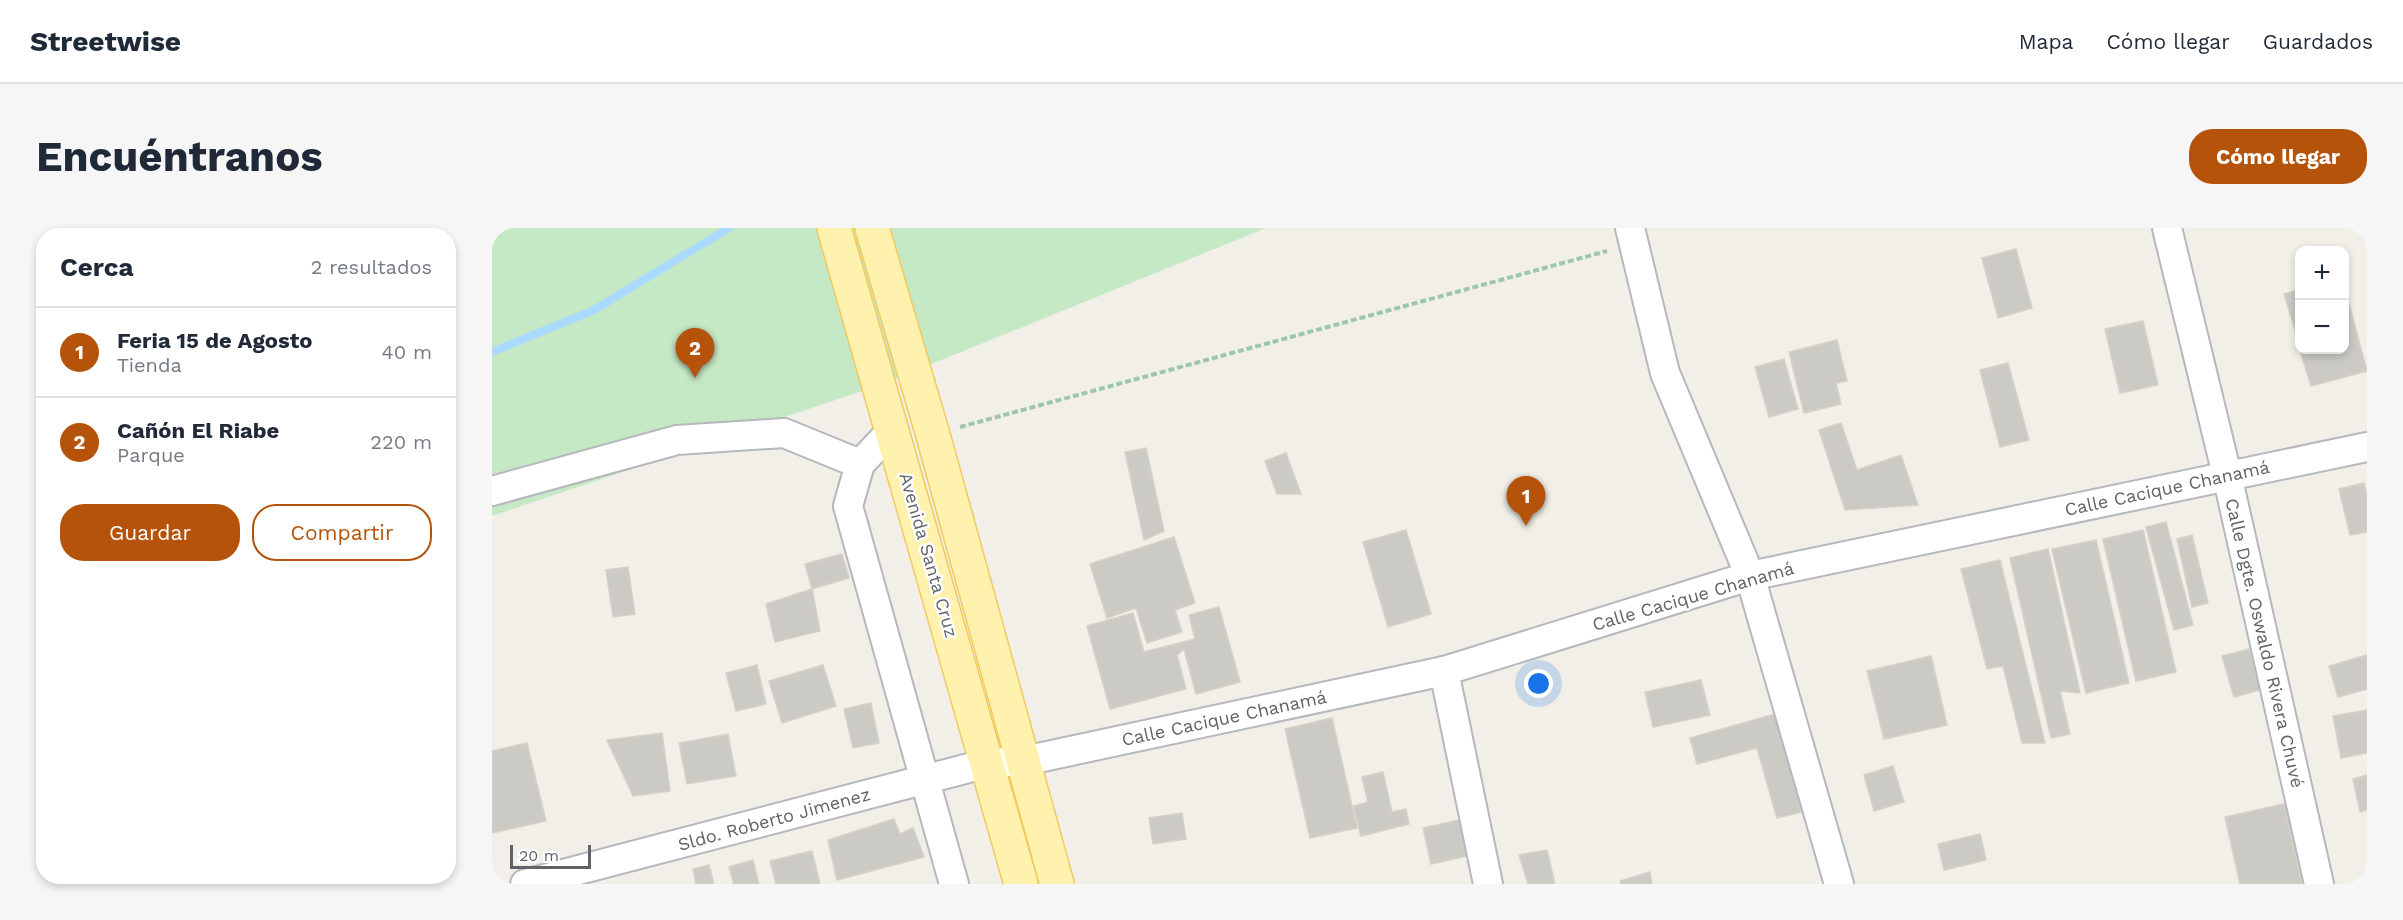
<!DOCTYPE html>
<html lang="es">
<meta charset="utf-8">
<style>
:root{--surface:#fff;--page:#f6f6f7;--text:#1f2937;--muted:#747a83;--line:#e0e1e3;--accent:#b45309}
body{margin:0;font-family:"Work Sans",sans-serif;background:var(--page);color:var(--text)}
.controls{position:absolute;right:18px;top:18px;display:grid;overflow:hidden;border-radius:12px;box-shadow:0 3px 9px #0003}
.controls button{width:54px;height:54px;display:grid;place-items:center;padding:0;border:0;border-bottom:2px solid var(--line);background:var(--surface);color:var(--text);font:30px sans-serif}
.scale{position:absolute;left:18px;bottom:15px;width:81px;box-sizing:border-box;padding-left:6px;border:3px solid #5f6368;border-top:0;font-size:16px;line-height:21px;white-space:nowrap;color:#5f6368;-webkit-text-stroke:4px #fff;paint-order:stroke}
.you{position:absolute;left:1047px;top:456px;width:21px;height:21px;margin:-15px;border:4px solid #fff;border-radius:50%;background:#1a73e8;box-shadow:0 0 0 9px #1a73e833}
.badge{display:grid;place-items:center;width:39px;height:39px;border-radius:50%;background:var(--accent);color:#fff;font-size:20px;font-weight:700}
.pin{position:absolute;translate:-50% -50px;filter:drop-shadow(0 2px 3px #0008)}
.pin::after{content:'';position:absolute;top:32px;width:21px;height:18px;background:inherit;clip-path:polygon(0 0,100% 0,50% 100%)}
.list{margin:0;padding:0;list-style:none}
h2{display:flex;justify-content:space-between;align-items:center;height:78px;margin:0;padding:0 24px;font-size:26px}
h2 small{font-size:20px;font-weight:400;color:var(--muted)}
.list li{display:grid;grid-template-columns:39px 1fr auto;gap:18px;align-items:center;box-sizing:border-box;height:90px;padding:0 24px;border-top:2px solid var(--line)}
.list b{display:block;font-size:22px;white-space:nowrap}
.list p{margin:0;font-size:20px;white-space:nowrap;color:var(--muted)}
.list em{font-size:20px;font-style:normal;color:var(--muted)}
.actions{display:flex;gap:12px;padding:18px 24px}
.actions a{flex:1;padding:14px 0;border:2px solid var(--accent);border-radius:24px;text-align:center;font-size:21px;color:var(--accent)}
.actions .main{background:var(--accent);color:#fff}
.map{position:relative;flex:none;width:1875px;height:656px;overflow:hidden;border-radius:24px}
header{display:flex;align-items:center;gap:36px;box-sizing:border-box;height:84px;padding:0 30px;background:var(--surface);border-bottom:2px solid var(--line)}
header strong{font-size:28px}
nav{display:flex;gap:33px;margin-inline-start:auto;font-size:21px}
.intro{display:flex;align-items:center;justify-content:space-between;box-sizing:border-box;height:144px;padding:0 36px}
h1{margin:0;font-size:42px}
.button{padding:15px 27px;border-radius:24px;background:var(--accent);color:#fff;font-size:21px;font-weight:700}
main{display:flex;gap:36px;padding:0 36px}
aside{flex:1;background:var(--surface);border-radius:24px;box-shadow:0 3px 9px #0003}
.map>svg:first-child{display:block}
.green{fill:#c5e8c5}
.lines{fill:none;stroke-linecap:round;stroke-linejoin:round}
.stream{stroke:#aadaff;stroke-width:8}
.building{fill:#cccac5;stroke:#d6d1c6;stroke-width:1.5}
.minor-casing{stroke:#b5b8bc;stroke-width:32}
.major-casing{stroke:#f2c960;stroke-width:36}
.path{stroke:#9cc7a9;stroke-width:4;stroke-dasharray:6 3;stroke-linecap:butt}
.minor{stroke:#fff;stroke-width:28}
.major{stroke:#fff2af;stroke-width:33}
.labels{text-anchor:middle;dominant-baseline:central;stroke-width:4.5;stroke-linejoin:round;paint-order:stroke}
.street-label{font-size:18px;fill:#5f6368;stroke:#fff}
</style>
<header>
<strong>Streetwise</strong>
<nav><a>Mapa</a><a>Cómo llegar</a><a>Guardados</a></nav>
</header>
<div class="intro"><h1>Encuéntranos</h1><a class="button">Cómo llegar</a></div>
<main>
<aside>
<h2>Cerca<small>2 resultados</small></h2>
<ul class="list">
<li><span class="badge">1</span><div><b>Feria 15 de Agosto</b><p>Tienda</p></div><em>40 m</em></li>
<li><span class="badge">2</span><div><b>Cañón El Riabe</b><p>Parque</p></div><em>220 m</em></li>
</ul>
<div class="actions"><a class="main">Guardar</a><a>Compartir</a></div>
</aside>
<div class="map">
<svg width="1875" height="656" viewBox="0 0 1875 656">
<rect width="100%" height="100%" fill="#f1efe8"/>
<path class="green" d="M 0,0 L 774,0 L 388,157 L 0,288 Z"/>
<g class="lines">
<path class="stream" d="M 0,124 L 102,82 L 237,0"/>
</g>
<g class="building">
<path d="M 1524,21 L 1540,80 L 1506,90 L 1490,30 Z"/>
<path d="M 1852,57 L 1875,143 L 1819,158 L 1808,122 L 1852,122 Z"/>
<path d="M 1808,61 L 1808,119 L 1792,66 Z"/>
<path d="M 1651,93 L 1666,157 L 1628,165 L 1613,101 Z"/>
<path d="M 1345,112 L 1355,153 L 1344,155 L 1349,176 L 1312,185 L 1297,124 Z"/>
<path d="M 1292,131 L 1306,181 L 1277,189 L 1263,139 Z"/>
<path d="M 1516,135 L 1537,212 L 1508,219 L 1488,142 Z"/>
<path d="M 1349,195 L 1365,242 L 1409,227 L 1426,277 L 1353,282 L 1327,202 Z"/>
<path d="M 654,220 L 672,303 L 652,312 L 633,224 Z"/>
<path d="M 794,225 L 809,266 L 785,266 L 773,233 Z"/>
<path d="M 1872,255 L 1875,268 L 1875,304 L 1858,307 L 1847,261 Z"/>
<path d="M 1674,294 L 1701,397 L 1682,402 L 1654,299 Z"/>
<path d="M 914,302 L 939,386 L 896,399 L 871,314 Z"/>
<path d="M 1651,302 L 1684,444 L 1644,453 L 1611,311 Z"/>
<path d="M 1700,307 L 1716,375 L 1700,379 L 1685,311 Z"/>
<path d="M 682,309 L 703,375 L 683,382 L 690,404 L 655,415 L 644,380 L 615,390 L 598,336 Z"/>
<path d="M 1604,312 L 1637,455 L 1594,465 L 1560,321 Z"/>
<path d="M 1556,321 L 1588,465 L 1568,463 L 1578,506 L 1559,510 L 1518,330 Z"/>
<path d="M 350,326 L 357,350 L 320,361 L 313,336 Z"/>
<path d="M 1508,332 L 1553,515 L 1530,515 L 1511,438 L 1495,441 L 1469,341 Z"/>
<path d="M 136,339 L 143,386 L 121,389 L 114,342 Z"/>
<path d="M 320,361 L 328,403 L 283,414 L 274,376 Z"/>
<path d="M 727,379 L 748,454 L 704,466 L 692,421 L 685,427 L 694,461 L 618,481 L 595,398 L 641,385 L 652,424 L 703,411 L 697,387 Z"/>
<path d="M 1757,421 L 1768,462 L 1742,469 L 1730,428 Z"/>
<path d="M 1875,427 L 1875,461 L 1846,469 L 1837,438 Z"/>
<path d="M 1439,428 L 1455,497 L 1392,511 L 1375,443 Z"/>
<path d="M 265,437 L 274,476 L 244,483 L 234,445 Z"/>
<path d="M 331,437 L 344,478 L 290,495 L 277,453 Z"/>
<path d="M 1209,452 L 1218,487 L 1161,499 L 1153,464 Z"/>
<path d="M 379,475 L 387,515 L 361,520 L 352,481 Z"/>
<path d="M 1875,482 L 1875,525 L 1849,530 L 1841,488 Z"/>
<path d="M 1283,486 L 1310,584 L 1285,590 L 1265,520 L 1205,536 L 1198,510 Z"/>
<path d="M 840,490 L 865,600 L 818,610 L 793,501 Z"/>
<path d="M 170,505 L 178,563 L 141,568 L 115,512 Z"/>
<path d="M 236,506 L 244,548 L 195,556 L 187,515 Z"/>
<path d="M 35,515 L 54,593 L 0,605 L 0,523 Z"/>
<path d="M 1401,538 L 1412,574 L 1382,583 L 1372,547 Z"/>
<path d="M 891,544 L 900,584 L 914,581 L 917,596 L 869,608 L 861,578 L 876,574 L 870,549 Z"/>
<path d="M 1875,547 L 1875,582 L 1868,584 L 1861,551 Z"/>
<path d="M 1792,576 L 1810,656 L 1748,656 L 1733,589 Z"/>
<path d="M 690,585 L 694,611 L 661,616 L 657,590 Z"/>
<path d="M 402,591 L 408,606 L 421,600 L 432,629 L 345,652 L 336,612 Z"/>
<path d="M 967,592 L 975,628 L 939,636 L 931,600 Z"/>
<path d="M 1488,606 L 1494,632 L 1452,642 L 1446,616 Z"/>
<path d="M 1055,622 L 1063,656 L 1036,656 L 1027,627 Z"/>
<path d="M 320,623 L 328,656 L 284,656 L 278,633 Z"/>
<path d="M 261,632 L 267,656 L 242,656 L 237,639 Z"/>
<path d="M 217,637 L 222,656 L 204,656 L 201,641 Z"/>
<path d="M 1158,644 L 1160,656 L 1129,656 L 1128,653 Z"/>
</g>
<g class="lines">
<g class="minor-casing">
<g id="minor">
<path d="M 1138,0 L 1173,145 L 1258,348 L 1347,656"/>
<path d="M 1675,0 L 1735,247 L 1827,656"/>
<path d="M 401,201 L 368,236 L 356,278 L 462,656"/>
<path d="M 0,263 L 185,212 L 292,205 L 368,236"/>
<path d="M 952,443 L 996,656"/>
<path d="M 33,656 L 496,535 L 532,533 L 952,443 L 1258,348 L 1875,219"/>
</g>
</g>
<g class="major-casing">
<g id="major">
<path d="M 342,0 L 529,656"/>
<path d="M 380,0 L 441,207 L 565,656"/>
</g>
</g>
<path class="path" d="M 468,199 L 1115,23"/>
<use href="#minor" class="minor"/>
<use href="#major" class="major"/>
</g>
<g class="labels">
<g class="street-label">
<text transform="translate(1675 260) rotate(-12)">Calle Cacique Chanamá</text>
<text transform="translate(437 327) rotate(74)">Avenida Santa Cruz</text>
<text transform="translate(1201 368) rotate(-16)">Calle Cacique Chanamá</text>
<text transform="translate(1773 415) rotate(77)">Calle Dgte. Oswaldo Rivera Chuvé</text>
<text transform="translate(732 490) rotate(-12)">Calle Cacique Chanamá</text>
<text transform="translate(282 591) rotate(-15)">Sldo. Roberto Jimenez</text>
</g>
</g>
</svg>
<div class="controls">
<button>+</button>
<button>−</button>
</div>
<div class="scale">20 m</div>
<div class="you"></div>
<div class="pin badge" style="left:1034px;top:298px">1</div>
<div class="pin badge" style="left:203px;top:150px">2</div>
</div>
</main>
